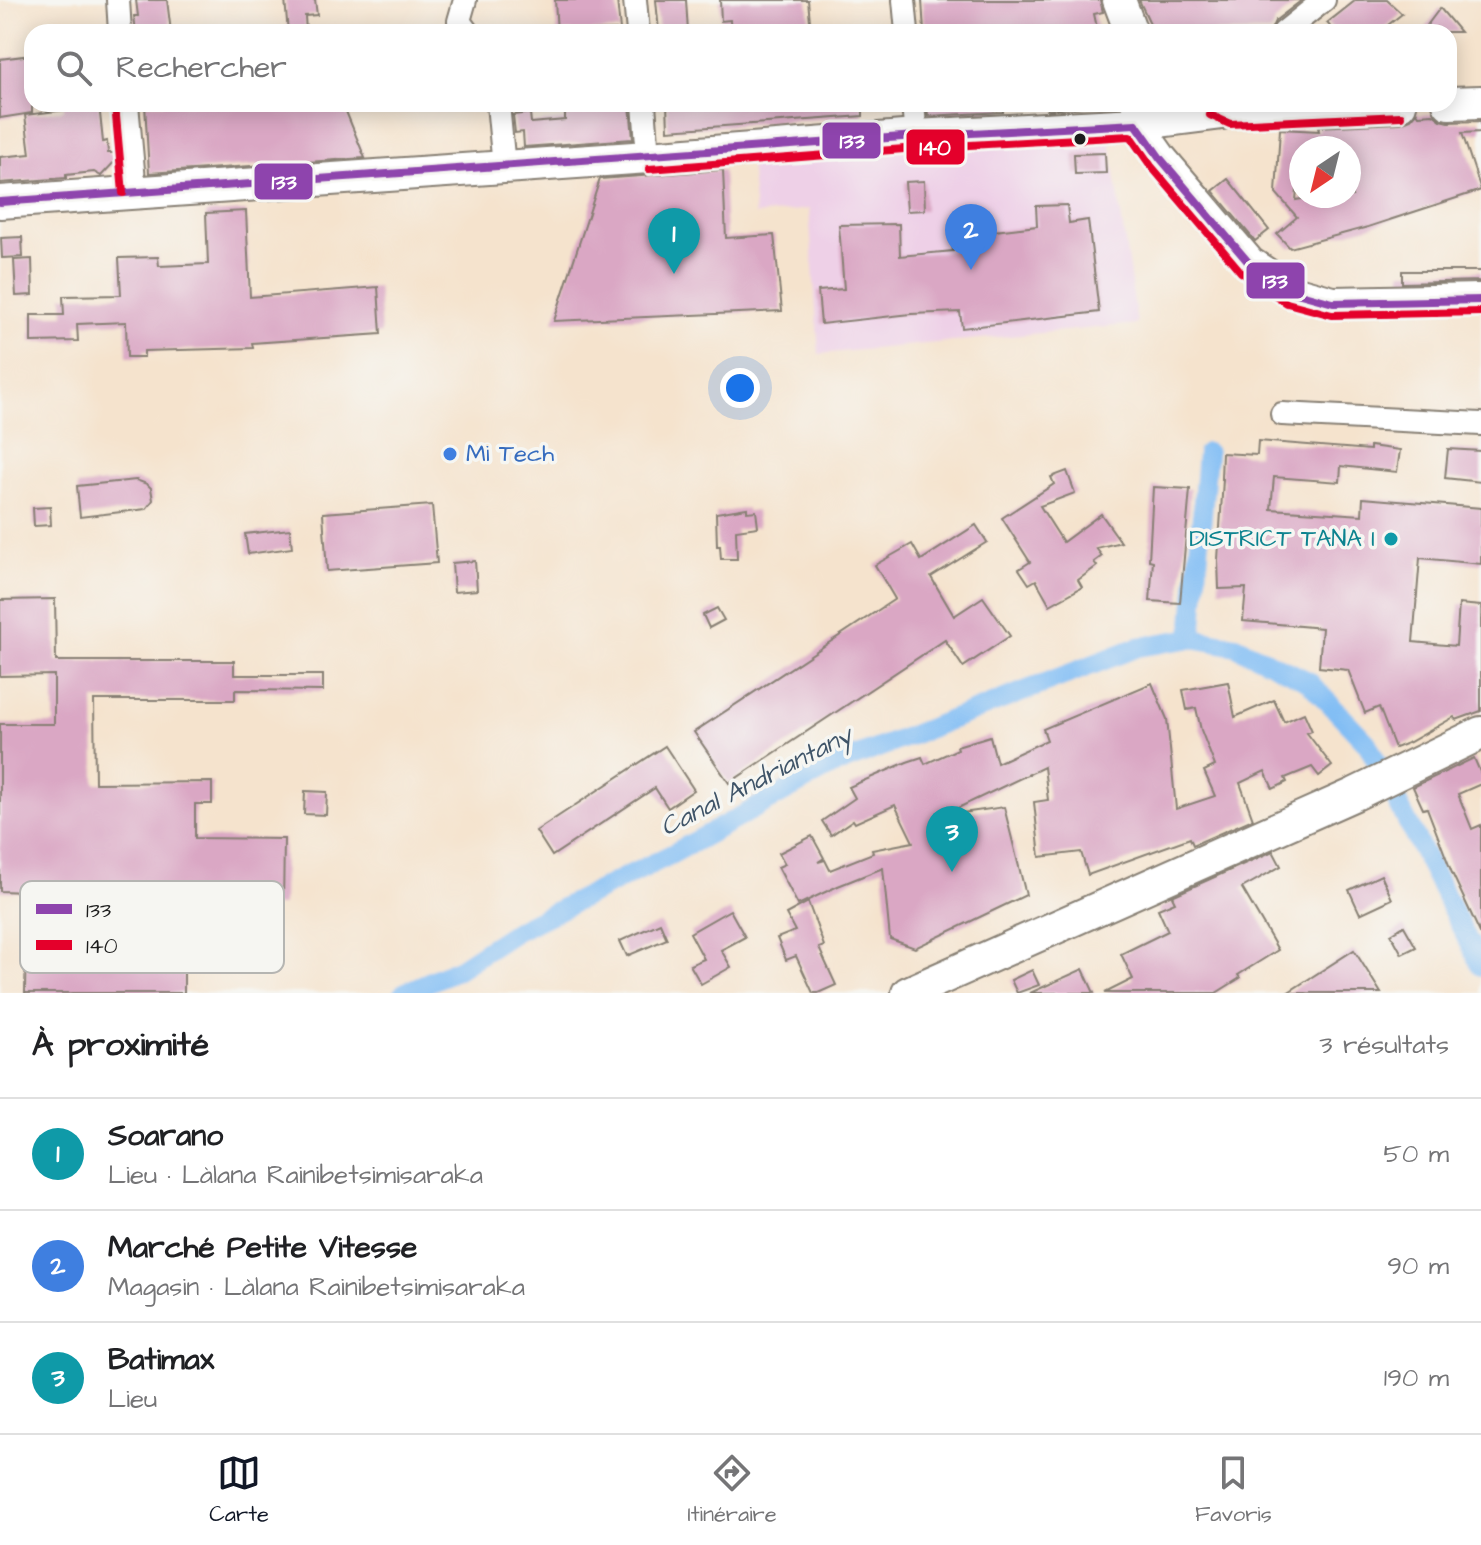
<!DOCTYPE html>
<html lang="fr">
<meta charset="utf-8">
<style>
:root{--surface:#fff;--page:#f2f2f2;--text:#202124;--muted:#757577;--line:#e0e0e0;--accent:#111827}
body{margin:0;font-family:"Architects Daughter",sans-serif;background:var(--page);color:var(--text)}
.compass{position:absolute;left:1289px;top:136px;width:72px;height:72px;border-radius:50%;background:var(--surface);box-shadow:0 4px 20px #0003;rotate:215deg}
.you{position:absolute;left:740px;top:388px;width:28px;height:28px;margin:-20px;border:6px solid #fff;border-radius:50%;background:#1a73e8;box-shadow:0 0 0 12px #1a73e833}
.badge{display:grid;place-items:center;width:52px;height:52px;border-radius:50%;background:var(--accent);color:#fff;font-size:26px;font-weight:700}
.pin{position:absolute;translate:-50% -66px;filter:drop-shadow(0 2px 4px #0008)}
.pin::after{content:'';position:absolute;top:42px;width:28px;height:24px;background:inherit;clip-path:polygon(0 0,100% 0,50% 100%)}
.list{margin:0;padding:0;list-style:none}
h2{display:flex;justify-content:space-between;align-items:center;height:104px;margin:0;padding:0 32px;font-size:34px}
h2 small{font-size:26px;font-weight:400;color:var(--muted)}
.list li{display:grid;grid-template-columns:52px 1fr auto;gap:24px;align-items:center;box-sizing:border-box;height:112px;padding:0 32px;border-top:2px solid var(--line)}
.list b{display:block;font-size:30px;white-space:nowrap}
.list p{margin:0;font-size:26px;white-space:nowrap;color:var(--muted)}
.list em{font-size:26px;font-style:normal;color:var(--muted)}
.icon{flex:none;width:44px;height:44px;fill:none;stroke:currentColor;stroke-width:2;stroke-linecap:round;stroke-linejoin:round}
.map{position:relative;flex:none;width:1481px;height:993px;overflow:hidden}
.search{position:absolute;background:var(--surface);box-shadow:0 4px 20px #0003;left:24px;right:24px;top:24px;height:88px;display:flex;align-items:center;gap:20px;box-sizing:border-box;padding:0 28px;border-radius:24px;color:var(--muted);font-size:30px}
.sheet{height:440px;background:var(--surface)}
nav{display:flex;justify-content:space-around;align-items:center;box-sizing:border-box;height:112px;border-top:2px solid var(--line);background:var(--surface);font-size:22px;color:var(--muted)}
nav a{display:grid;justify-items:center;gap:4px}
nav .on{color:var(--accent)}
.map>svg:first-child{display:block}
.built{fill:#eed0e7}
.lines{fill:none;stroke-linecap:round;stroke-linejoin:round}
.canal{stroke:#81bdf4;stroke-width:20}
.building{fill:#daa7c4;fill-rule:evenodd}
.street-casing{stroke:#888074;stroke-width:26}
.secondary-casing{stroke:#888074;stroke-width:36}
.street{stroke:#fff;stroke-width:22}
.secondary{stroke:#fff;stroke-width:32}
.bus-1-casing{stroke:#f6f6f2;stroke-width:14}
.bus-2-casing{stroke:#f6f6f2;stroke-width:14}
.bus-1{stroke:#8e44ad;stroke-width:8}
.bus-2{stroke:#e4002b;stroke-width:8}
.bus-dot{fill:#1c1c1c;stroke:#f6f6f2;stroke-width:3}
.shop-dot{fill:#3f7fe0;stroke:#f6f6f2;stroke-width:3}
.culture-dot{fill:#0f9aa8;stroke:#f6f6f2;stroke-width:3}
.labels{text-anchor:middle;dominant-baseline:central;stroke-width:7;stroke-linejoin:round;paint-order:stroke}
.shop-label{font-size:24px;fill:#366cbe;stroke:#f6f6f2;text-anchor:start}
.culture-label{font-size:24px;fill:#0d838f;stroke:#f6f6f2;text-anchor:end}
.water-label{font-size:26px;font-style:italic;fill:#3f5468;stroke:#f6f6f2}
.key{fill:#f6f6f2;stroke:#b5b5b2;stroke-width:2}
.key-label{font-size:22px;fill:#1c1c1c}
.line-badge{stroke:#f6f6f2;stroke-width:3}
.badge-label{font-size:22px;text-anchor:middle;font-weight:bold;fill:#fff}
</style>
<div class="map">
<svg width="1481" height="993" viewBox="0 0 1481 993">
<rect width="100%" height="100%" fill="#f6f6f2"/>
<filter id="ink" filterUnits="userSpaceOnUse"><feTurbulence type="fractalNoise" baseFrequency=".0125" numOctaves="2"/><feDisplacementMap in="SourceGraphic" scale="16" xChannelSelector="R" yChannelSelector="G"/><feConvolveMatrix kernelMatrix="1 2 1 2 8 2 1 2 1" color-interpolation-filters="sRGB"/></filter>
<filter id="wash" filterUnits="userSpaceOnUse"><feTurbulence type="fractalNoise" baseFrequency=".006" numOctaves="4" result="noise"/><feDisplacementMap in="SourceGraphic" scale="32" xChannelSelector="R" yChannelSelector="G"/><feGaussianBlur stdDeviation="1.8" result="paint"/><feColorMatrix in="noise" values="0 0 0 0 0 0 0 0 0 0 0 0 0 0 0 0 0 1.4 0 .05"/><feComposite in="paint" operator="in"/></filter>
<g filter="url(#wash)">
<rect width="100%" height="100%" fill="#f5e3cd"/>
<path class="built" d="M 1109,132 L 1137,324 L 819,354 L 809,209 L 755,215 L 750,163 Z"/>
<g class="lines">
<g class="canal">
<path d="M 1192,638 L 1207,453"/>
<path d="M 404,993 L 458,969 L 516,931 L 672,854 L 832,766 L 1138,647 L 1192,638 L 1236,646 L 1308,681 L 1367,743 L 1481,966"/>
</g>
</g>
<g id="blocks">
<g class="building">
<path d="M 136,0 L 167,0 L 171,32 L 136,32 L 134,16 L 138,16 Z"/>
<path d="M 285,0 L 315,0 L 317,15 L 305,16 L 306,32 L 288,32 Z"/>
<path d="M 555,0 L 617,0 L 620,30 L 557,32 Z"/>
<path d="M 656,0 L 686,0 L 688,32 L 659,32 Z"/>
<path d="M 720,0 L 808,0 L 811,32 L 731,32 L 730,20 L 721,21 Z"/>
<path d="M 922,0 L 1100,0 L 1103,12 L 1094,14 L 1098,32 L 924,32 Z"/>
<path d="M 1139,0 L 1302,0 L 1275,21 L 1270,32 L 1154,32 Z"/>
<path d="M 1356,0 L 1387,0 L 1402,14 L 1379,32 L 1335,32 L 1327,23 Z"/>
<path d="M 1440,8 L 1460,32 L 1422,32 Z"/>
<path d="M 32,55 L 32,113 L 0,118 L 0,59 Z"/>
<path d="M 64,104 L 99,104 L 103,142 L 107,141 L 108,153 L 117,153 L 118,158 L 101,176 L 94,172 L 66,175 L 66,178 L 0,183 L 0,157 L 30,154 L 25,115 L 64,110 Z"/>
<path d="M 145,104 L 343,104 L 365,158 L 149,173 Z"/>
<path d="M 565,104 L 630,104 L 633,139 L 524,147 L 523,132 L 515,133 L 513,115 L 530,113 L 531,123 L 565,120 Z"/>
<path d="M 667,104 L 863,104 L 863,116 L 668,130 Z"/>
<path d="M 927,104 L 1003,104 L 1003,112 L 928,116 Z"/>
<path d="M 1046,104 L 1120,104 L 1047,110 Z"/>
<path d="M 1417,112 L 1419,115 L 1433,114 L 1441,120 L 1449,122 L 1481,121 L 1481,132 L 1462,133 L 1481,190 L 1368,227 L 1290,248 L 1277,234 L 1297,217 L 1276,193 L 1280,129 L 1319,131 L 1318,127 L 1401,123 L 1411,119 ZM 1301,148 L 1349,148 L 1349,188 L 1352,196 L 1318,196 L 1296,200 Z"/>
<path d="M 1105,153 L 1106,173 L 1075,174 L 1074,154 Z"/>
<path d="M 723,170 L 726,238 L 774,235 L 782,311 L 554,321 L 600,179 Z"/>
<path d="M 1228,179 L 1269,230 L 1255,241 L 1213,191 Z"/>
<path d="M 924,181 L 925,210 L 907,211 L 905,182 Z"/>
<path d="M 1067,205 L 1069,223 L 1088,220 L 1099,312 L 962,328 L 960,312 L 911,314 L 821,324 L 818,291 L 844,289 L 839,225 L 899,224 L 900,256 L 953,251 L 951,236 L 1037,226 L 1036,206 Z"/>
<path d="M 246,211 L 250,297 L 378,287 L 381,334 L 252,343 L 253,348 L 144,351 L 144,357 L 127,357 L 126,322 L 77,324 L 78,341 L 31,342 L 31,315 L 64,315 L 63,296 L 121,295 L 119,258 L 158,257 L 159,266 L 208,264 L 206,213 Z"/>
<path d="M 22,237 L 23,257 L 2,258 L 1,238 Z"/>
<path d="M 32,259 L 33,295 L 16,296 L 14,260 Z"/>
<path d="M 1402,271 L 1481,271 L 1481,281 L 1402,283 Z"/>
<path d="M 1258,441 L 1370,450 L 1370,446 L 1400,450 L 1397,472 L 1341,466 L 1340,482 L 1274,477 L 1271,509 L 1362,515 L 1363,498 L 1481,508 L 1481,564 L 1420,558 L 1413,642 L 1456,646 L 1459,604 L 1481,606 L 1481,711 L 1456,720 L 1454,717 L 1410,742 L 1395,748 L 1379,707 L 1365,713 L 1348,670 L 1319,667 L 1322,628 L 1243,621 L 1246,588 L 1219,589 L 1218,560 L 1223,479 L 1221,479 L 1222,453 L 1257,455 Z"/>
<path d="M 1448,449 L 1481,451 L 1481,482 L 1445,478 Z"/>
<path d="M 1067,471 L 1075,493 L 1040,506 L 1063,542 L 1101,514 L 1121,542 L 1096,548 L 1102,556 L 1094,562 L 1097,566 L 1078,580 L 1082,587 L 1050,605 L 1036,580 L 1029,584 L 1019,569 L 1030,562 L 1002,518 L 1054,484 L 1051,477 Z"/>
<path d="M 136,480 L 147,484 L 151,488 L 153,500 L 146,509 L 80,517 L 77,486 Z"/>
<path d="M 1153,487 L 1190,489 L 1180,603 L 1150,601 L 1153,561 L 1149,560 Z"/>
<path d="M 432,505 L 437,563 L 327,571 L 323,513 Z"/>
<path d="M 50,507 L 51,525 L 34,526 L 33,508 Z"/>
<path d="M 747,508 L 747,512 L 756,511 L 758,527 L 736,530 L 737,559 L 721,559 L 720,546 L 717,546 L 716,513 Z"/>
<path d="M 976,525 L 987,542 L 931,577 L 954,616 L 983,597 L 1010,636 L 963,667 L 945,640 L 729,783 L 694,732 L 895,599 L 875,565 L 912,544 L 921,560 Z"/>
<path d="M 290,529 L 292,548 L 248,554 L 245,534 Z"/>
<path d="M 475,561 L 477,590 L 454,592 L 452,563 Z"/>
<path d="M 55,599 L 56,661 L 234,661 L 234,675 L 323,675 L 323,691 L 235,690 L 235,700 L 94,700 L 95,783 L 212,782 L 212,804 L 195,804 L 195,838 L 284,839 L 283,906 L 215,905 L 215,944 L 184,944 L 184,993 L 25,993 L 27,892 L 0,891 L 0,724 L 54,724 L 54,675 L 0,676 L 0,600 Z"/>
<path d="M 717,608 L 724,620 L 709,628 L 703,615 Z"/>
<path d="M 1228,682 L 1235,717 L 1274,700 L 1284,722 L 1304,713 L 1312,731 L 1307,733 L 1332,766 L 1319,776 L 1312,767 L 1285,778 L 1287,782 L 1273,789 L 1265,771 L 1240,783 L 1253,819 L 1193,845 L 1190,838 L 1088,875 L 1081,852 L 1040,857 L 1034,802 L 1048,800 L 1044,767 L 941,816 L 1004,807 L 1026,895 L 915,948 L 890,939 L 883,868 L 838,886 L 798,905 L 778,867 L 785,864 L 779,853 L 812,836 L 824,858 L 818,862 L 825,860 L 830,870 L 873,853 L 872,850 L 913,842 L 895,805 L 855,823 L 853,820 L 831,835 L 822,821 L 855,798 L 849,787 L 907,762 L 922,757 L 925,764 L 958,749 L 957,746 L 990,736 L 997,763 L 1047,740 L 1043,729 L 1152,683 L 1167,719 L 1176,809 L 1215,796 L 1204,771 L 1215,766 L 1201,730 L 1196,708 L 1187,710 L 1183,690 Z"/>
<path d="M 665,746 L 694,790 L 668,808 L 655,788 L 552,856 L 536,831 Z"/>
<path d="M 1474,758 L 1481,774 L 1481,784 L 1458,794 L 1472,829 L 1481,825 L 1481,935 L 1452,873 L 1427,808 L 1423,809 L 1413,787 Z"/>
<path d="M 305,791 L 327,792 L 326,815 L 304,814 Z"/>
<path d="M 1273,851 L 1281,866 L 1242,888 L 1278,950 L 1238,975 L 1240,978 L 1216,993 L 1105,993 L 1133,979 L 1121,954 L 1168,931 L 1158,909 L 1175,902 L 1172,896 Z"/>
<path d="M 1381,875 L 1392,899 L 1360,914 L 1349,890 Z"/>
<path d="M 808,902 L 824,946 L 819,948 L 836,985 L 818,993 L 813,993 L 796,956 L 786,960 L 777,938 L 795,931 L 786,914 Z"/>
<path d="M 730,910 L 745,937 L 721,950 L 731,967 L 701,984 L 690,965 L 704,959 L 690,933 Z"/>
<path d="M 660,923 L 667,939 L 627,956 L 620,941 Z"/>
<path d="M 1404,926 L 1416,947 L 1402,954 L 1391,934 Z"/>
<path d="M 1354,950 L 1381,993 L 1287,993 Z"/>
<path d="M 1083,969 L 1094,993 L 1030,993 Z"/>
<path d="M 1032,970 L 1039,985 L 1017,993 L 1011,980 Z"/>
</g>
</g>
</g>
<g filter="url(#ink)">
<use href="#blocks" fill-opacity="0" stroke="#888074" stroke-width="2"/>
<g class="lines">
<g class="street-casing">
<g id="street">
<path d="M 118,0 L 120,32"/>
<path d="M 465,0 L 459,21 L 467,32"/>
<path d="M 635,0 L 638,32"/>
<path d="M 904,0 L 907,32"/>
<path d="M 1284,32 L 1324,0"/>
<path d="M 127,104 L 135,192"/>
<path d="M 498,104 L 504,167"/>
<path d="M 644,104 L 648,157"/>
<path d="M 913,104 L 916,136"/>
<path d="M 1282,414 L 1481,424"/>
</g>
</g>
<g class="secondary-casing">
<g id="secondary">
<path d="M 1119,0 L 1131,32"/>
<path d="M 1449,103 L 1481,102"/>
<path d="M 1138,109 L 1136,124 L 1160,158 L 1249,263 L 1293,292 L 1333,303 L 1481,300"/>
<path d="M 0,202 L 648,157 L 916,136 L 1136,124 L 1231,112 L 1400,104"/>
<path d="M 908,993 L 1355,794 L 1481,733"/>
</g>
</g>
<use href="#street" class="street"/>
<use href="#secondary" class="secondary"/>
<g class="bus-1-casing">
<g id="bus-1">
<path d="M 1136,124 L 1160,158 L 1249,263 L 1293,292 L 1333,303 L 1481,300"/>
<path d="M 0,202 L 916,136 L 1136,124"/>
</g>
</g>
<g class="bus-2-casing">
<g id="bus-2">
<path d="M 115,105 L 123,193"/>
<path d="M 1210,115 L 1230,124 L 1401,116"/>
<path d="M 649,169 L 917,148 L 1130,136 L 1151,166 L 1241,272 L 1287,303 L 1332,315 L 1481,312"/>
</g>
</g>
<use href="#bus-1" class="bus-1"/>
<use href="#bus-2" class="bus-2"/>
</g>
</g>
<circle class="bus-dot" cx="1080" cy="139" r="7"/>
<circle class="shop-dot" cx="450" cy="454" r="8"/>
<circle class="culture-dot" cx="1391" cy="539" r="8"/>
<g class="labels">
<g class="shop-label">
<text x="466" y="454">Mi Tech</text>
</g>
<g class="culture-label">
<text x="1375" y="539">DISTRICT TANA I</text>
</g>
<g class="water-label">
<text transform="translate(756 781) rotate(-27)">Canal Andriantany</text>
</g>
</g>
<rect x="20" y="881" width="264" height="92" rx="12" class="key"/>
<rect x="36" y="904" width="36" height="10" fill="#8e44ad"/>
<rect x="36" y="940" width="36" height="10" fill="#e4002b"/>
<g class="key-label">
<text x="86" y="917">133</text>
<text x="86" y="953">140</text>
</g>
<g class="line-badge">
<rect x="821" y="121" width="61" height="39" rx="8" fill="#8e44ad"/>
<rect x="905" y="128" width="61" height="38" rx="8" fill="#e4002b"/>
<rect x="253" y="162" width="61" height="39" rx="8" fill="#8e44ad"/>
<rect x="1245" y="261" width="61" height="39" rx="8" fill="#8e44ad"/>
</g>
<g class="badge-label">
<text x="852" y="148">133</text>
<text x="935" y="155">140</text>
<text x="284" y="189">133</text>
<text x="1275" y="288">133</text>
</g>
</svg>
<svg class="compass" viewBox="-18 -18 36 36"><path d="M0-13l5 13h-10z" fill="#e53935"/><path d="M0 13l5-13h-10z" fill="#757577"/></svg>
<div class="you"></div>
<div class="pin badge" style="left:674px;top:274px;background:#0f9aa8">1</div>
<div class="pin badge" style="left:971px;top:270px;background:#3f7fe0">2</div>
<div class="pin badge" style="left:952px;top:872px;background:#0f9aa8">3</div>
<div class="search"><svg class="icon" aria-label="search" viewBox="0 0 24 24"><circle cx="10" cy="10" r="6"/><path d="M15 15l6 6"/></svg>Rechercher</div>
</div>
<section class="sheet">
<h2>À proximité<small>3 résultats</small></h2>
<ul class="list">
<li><span class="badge" style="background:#0f9aa8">1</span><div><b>Soarano</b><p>Lieu · Làlana Rainibetsimisaraka</p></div><em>50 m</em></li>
<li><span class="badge" style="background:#3f7fe0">2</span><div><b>Marché Petite Vitesse</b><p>Magasin · Làlana Rainibetsimisaraka</p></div><em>90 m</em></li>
<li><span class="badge" style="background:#0f9aa8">3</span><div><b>Batimax</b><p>Lieu</p></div><em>190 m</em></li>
</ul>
</section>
<nav>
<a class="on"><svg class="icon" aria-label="map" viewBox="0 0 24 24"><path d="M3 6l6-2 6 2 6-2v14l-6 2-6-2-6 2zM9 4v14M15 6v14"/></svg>Carte</a>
<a><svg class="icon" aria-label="directions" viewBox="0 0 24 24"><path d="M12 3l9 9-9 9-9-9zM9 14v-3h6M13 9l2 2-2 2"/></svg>Itinéraire</a>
<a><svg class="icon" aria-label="saved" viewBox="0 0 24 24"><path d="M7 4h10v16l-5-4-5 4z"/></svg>Favoris</a>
</nav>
